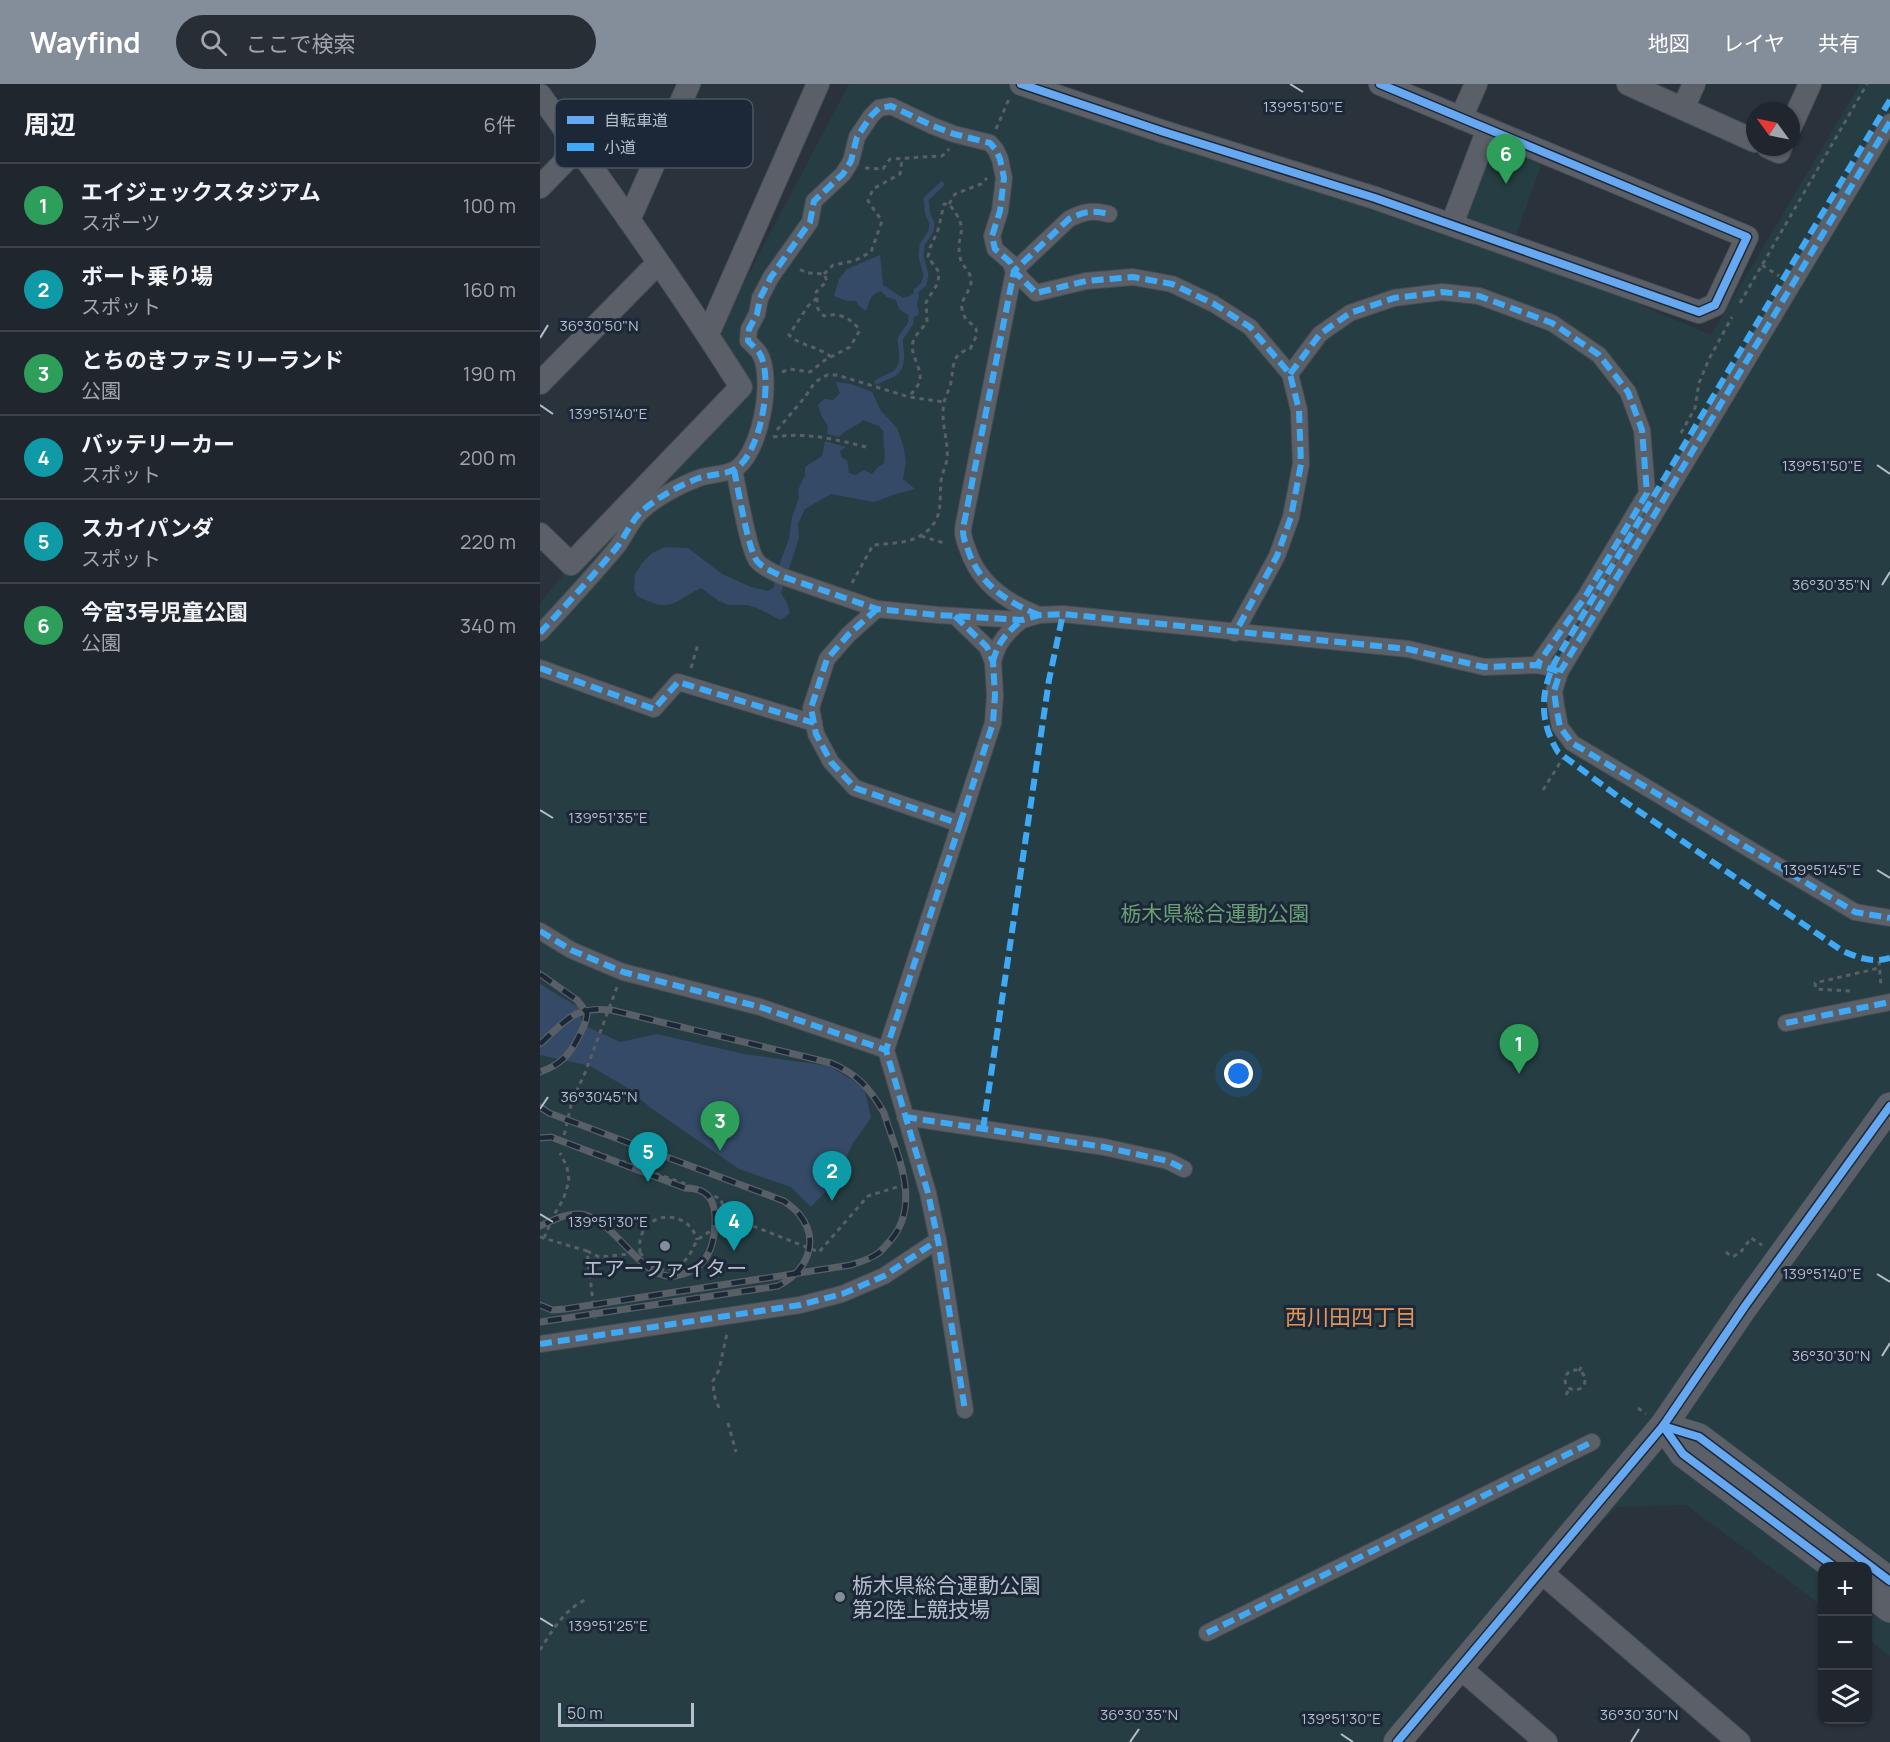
<!DOCTYPE html>
<html lang="ja">
<meta charset="utf-8">
<style>
:root{--surface:#20262d;--page:#282e35;--text:#f1f3f6;--muted:#a2a5aa;--line:#3d4349;--accent:#848d9a}
body{margin:0;font-family:Manrope,"Noto Sans JP",sans-serif;background:var(--page);color:var(--text)}
.controls{position:absolute;right:18px;bottom:18px;display:grid;overflow:hidden;border-radius:12px;box-shadow:0 2px 4px #0004}
.controls button{width:54px;height:54px;display:grid;place-items:center;padding:0;border:0;border-bottom:2px solid var(--line);background:var(--surface);color:var(--text);font:30px sans-serif}
.compass{position:absolute;left:1206px;top:18px;width:54px;height:54px;border-radius:50%;background:var(--surface);box-shadow:0 2px 4px #0004;rotate:303deg}
.scale{position:absolute;left:18px;bottom:15px;width:136px;box-sizing:border-box;padding-left:6px;border:3px solid #b4becc;border-top:0;font-size:16px;line-height:21px;white-space:nowrap;color:#b4becc;-webkit-text-stroke:4px #1c2837;paint-order:stroke}
.you{position:absolute;left:699px;top:990px;width:21px;height:21px;margin:-15px;border:4px solid #fff;border-radius:50%;background:#1a73e8;box-shadow:0 0 0 9px #1a73e833}
.badge{display:grid;place-items:center;width:39px;height:39px;border-radius:50%;background:var(--accent);color:#fff;font-size:20px;font-weight:700}
.pin{position:absolute;translate:-50% -50px;filter:drop-shadow(0 2px 3px #0008)}
.pin::after{content:'';position:absolute;top:32px;width:21px;height:18px;background:inherit;clip-path:polygon(0 0,100% 0,50% 100%)}
.list{margin:0;padding:0;list-style:none}
h2{display:flex;justify-content:space-between;align-items:center;height:78px;margin:0;padding:0 24px;font-size:26px}
h2 small{font-size:20px;font-weight:400;color:var(--muted)}
.list li{display:grid;grid-template-columns:39px 1fr auto;gap:18px;align-items:center;box-sizing:border-box;height:84px;padding:0 24px;border-top:2px solid var(--line)}
.list b{display:block;font-size:22px;white-space:nowrap}
.list p{margin:0;font-size:20px;white-space:nowrap;color:var(--muted)}
.list em{font-size:20px;font-style:normal;color:var(--muted)}
.icon{flex:none;width:33px;height:33px;fill:none;stroke:currentColor;stroke-width:2;stroke-linecap:round;stroke-linejoin:round}
.map{position:relative;flex:none;width:1350px;height:1658px;overflow:hidden}
header{display:flex;align-items:center;gap:36px;box-sizing:border-box;height:84px;padding:0 30px;background:var(--accent);color:#fff}
header strong{font-size:28px}
nav{display:flex;gap:33px;margin-inline-start:auto;font-size:21px}
.search{width:420px;height:54px;background:var(--page);display:flex;align-items:center;gap:15px;box-sizing:border-box;padding:0 21px;border-radius:33px;color:var(--muted);font-size:22px}
main{display:flex}
aside{flex:1;background:var(--surface)}
.map>svg:first-child{display:block}
.green{fill:#263e43}
.water{fill:#344a67}
.lines{fill:none;stroke-linecap:round;stroke-linejoin:round}
.stream{stroke:#344a67;stroke-width:5}
.pedestrian-casing{stroke:#464d54;stroke-width:18}
.minor-casing{stroke:#464d54;stroke-width:24}
.tertiary-casing{stroke:#464d54;stroke-width:28}
.path{stroke:#585f66;stroke-width:3;stroke-dasharray:4.5 4.5;stroke-linecap:butt}
.pedestrian{stroke:#5b6068;stroke-width:16}
.minor{stroke:#5b6068;stroke-width:22}
.tertiary{stroke:#5b6068;stroke-width:27}
.rail-casing{stroke:#595f67;stroke-width:7}
.rail{stroke:#1c2837;stroke-width:4.5;stroke-dasharray:14;stroke-linecap:butt}
.quiet{stroke:#3fa9f5;stroke-width:6;stroke-dasharray:12 6;stroke-linecap:butt}
.cycleway-casing{stroke:#1c2837;stroke-width:11}
.cycleway{stroke:#66a8f1;stroke-width:8}
.ticks{fill:none;stroke:#b4becc;stroke-width:2}
.poi-dot{fill:#848d9a;stroke:#1c2837;stroke-width:2}
.labels{text-anchor:middle;dominant-baseline:central;stroke-width:6;stroke-linejoin:round;paint-order:stroke}
.park-label{font-size:21px;fill:#69a075;stroke:#1c2837}
.poi-label{font-size:21px;fill:#b4becc;stroke:#1c2837}
.neighbourhood-label{font-size:22px;fill:#e0955b;stroke:#1c2837}
.key{fill:#1c2837;stroke:#4a5564;stroke-width:1.5}
.key-label{font-size:16px;fill:#b4becc}
.ticks-label{font-size:15px;text-anchor:middle;fill:#b4becc;stroke:#1c2837;stroke-width:6;stroke-linejoin:round;paint-order:stroke}
</style>
<header>
<strong>Wayfind</strong>
<div class="search"><svg class="icon" aria-label="search" viewBox="0 0 24 24"><circle cx="10" cy="10" r="6"/><path d="M15 15l6 6"/></svg>ここで検索</div>
<nav><a>地図</a><a>レイヤ</a><a>共有</a></nav>
</header>
<main>
<aside>
<h2>周辺<small>6件</small></h2>
<ul class="list">
<li><span class="badge" style="background:#2e9e5b">1</span><div><b>エイジェックスタジアム</b><p>スポーツ</p></div><em>100 m</em></li>
<li><span class="badge" style="background:#0f9aa8">2</span><div><b>ボート乗り場</b><p>スポット</p></div><em>160 m</em></li>
<li><span class="badge" style="background:#2e9e5b">3</span><div><b>とちのきファミリーランド</b><p>公園</p></div><em>190 m</em></li>
<li><span class="badge" style="background:#0f9aa8">4</span><div><b>バッテリーカー</b><p>スポット</p></div><em>200 m</em></li>
<li><span class="badge" style="background:#0f9aa8">5</span><div><b>スカイパンダ</b><p>スポット</p></div><em>220 m</em></li>
<li><span class="badge" style="background:#2e9e5b">6</span><div><b>今宮3号児童公園</b><p>公園</p></div><em>340 m</em></li>
</ul>
</aside>
<div class="map">
<svg width="1350" height="1658" viewBox="0 0 1350 1658">
<rect width="100%" height="100%" fill="#2a323c"/>
<g class="green">
<path d="M 309,0 L 467,0 L 681,74 L 880,127 L 1171,251 L 1320,0 L 1350,0 L 1350,1572 L 1328,1555 L 1328,1482 L 1282,1482 L 1282,1522 L 1146,1421 L 1077,1423 L 846,1658 L 0,1658 L 0,519 L 36,475 L 198,308 L 180,244 Z"/>
<path d="M 962,64 L 1002,79 L 975,154 L 929,137 L 925,130 L 948,69 Z"/>
</g>
<g class="water">
<path d="M 340,171 L 343,201 L 363,214 L 370,212 L 376,207 L 379,211 L 377,222 L 379,228 L 377,232 L 371,233 L 359,225 L 356,216 L 347,213 L 341,207 C 328,212 331,216 326,227 L 319,222 L 316,217 L 307,217 L 294,212 L 299,195 L 307,185 Z"/>
<path d="M 296,298 L 311,300 L 332,308 L 341,327 L 357,344 L 363,361 L 366,378 L 363,395 L 375,405 L 356,410 L 334,418 L 291,410 L 265,425 L 258,440 L 259,454 L 241,509 L 247,519 L 250,529 L 241,536 L 217,524 L 207,521 L 188,521 L 179,517 L 161,504 C 130,520 132,529 97,512 L 94,505 L 95,490 L 103,478 L 112,469 L 125,463 L 148,464 L 182,490 L 211,503 L 228,507 L 234,503 L 236,489 L 249,455 L 252,433 L 259,414 L 258,406 L 265,391 L 265,383 L 282,372 L 285,357 L 306,363 L 300,367 L 302,374 L 307,376 L 309,389 L 316,391 L 324,386 L 332,390 L 338,383 L 344,379 C 346,368 342,359 344,348 L 339,342 L 323,336 C 316,343 306,345 299,353 L 287,350 L 288,342 L 282,333 L 278,321 L 284,315 L 293,316 L 300,309 Z"/>
<path d="M 0,900 L 38,923 L 43,941 L 80,958 L 117,950 L 204,970 L 289,982 L 324,1003 L 331,1034 L 313,1059 L 296,1096 L 271,1123 L 251,1103 L 199,1085 L 111,1024 L 86,1003 L 50,982 L 0,971 Z"/>
</g>
<g class="lines">
<g class="stream">
<path d="M 376,207 L 384,200 L 386,191 L 381,172 L 382,161 L 391,147 L 392,139 L 388,131 L 386,115 L 402,100"/>
<path d="M 337,298 C 343,294 351,292 355,289 C 365,282 361,265 360,255 L 371,239 L 371,233"/>
</g>
<g class="pedestrian-casing">
<g id="pedestrian">
<path d="M 1350,38 L 1020,588 L 1014,607 L 1016,622 L 1020,643 L 1032,659 L 1315,828 L 1350,834"/>
<path d="M 750,290 L 780,250 L 810,229 L 854,214 L 902,208 L 939,212 L 1012,239 L 1059,271 L 1088,308 L 1102,346 L 1107,409 L 1045,513 L 997,581"/>
<path d="M 194,386 C 198,403 208,466 217,477 C 223,484 233,488 241,492 L 337,525 L 398,531 L 482,536 L 499,531 L 523,530 L 868,565 L 944,583 L 997,581 L 1012,584 L 1020,588"/>
<path d="M 337,525 L 309,550 L 287,575 L 271,624 L 276,650 L 291,678 L 315,704 L 420,740 L 346,966 L 388,1109 L 398,1156 L 425,1326"/>
<path d="M 499,531 C 468,519 439,500 428,466 C 426,460 423,454 423,448 C 423,440 426,432 427,424 L 474,187 L 529,135 C 545,127 552,126 569,130"/>
<path d="M 415,532 L 447,563 L 453,578 L 455,611 L 453,639 L 420,740"/>
<path d="M 0,549 C 26,521 52,493 77,463 C 85,453 90,439 100,429 C 114,415 140,401 159,394 C 170,390 185,391 195,385 C 220,371 234,296 220,270 C 218,266 212,261 208,257 L 209,245 L 217,230 L 220,214 L 231,193 L 270,138 L 274,117 L 303,90 L 308,82 L 311,77 L 317,53 L 331,32 L 339,24 L 351,22 L 393,42 L 414,50 L 450,59 L 456,66 L 460,75 L 464,94 L 460,127 L 452,152 L 455,165 L 470,178 L 474,187 L 496,209 L 546,197 L 593,193 L 632,200 L 674,220 L 710,243 L 750,290 L 759,326 L 761,380 L 751,433 L 737,472 L 695,549"/>
<path d="M 453,578 C 457,559 467,548 482,536"/>
<path d="M 0,584 L 114,625 L 138,598 L 274,639"/>
<path d="M 0,847 L 31,866 L 83,888 L 220,923 L 346,966"/>
<path d="M 1246,939 L 1350,918"/>
<path d="M 365,1033 L 564,1063 L 628,1077 L 644,1085"/>
<path d="M 0,1260 L 260,1221 L 302,1210 L 344,1192 L 398,1156"/>
<path d="M 667,1549 L 1052,1358"/>
</g>
</g>
<g class="minor-casing">
<g id="minor">
<path d="M 481,0 L 624,48 L 835,114 L 1159,228 L 1175,221 L 1207,153 L 840,0"/>
<path d="M 1088,0 L 1215,57"/>
<path d="M 0,11 C 69,107 138,203 201,303 L 31,480 L 0,450"/>
<path d="M 1143,24 L 1154,0"/>
<path d="M 921,34 L 936,0"/>
<path d="M 1251,42 L 1270,0"/>
<path d="M 1228,63 L 1239,68 L 1241,63"/>
<path d="M 0,103 L 38,64"/>
<path d="M 89,136 L 149,0"/>
<path d="M 912,140 L 948,45"/>
<path d="M 168,250 L 278,0"/>
<path d="M 0,299 L 118,179"/>
<path d="M 1001,1488 L 1199,1658"/>
<path d="M 919,1583 L 1006,1658"/>
</g>
</g>
<g class="tertiary-casing">
<g id="tertiary">
<path d="M 1123,1342 L 1159,1353 L 1350,1497"/>
<path d="M 1123,1342 L 1143,1370 L 1293,1482"/>
<path d="M 1328,1508 L 1350,1525"/>
<path d="M 857,1658 L 1123,1342 L 1205,1222 L 1350,1022"/>
</g>
</g>
<g class="path">
<path d="M 456,45 L 469,15"/>
<path d="M 325,84 L 343,85 L 350,75 L 402,72 L 409,65"/>
<path d="M 409,120 L 415,110 L 441,100 L 447,94"/>
<path d="M 1222,181 L 1239,192"/>
<path d="M 284,190 L 293,181 L 314,177 L 331,168 L 342,137 L 328,117 L 333,105 L 360,90 L 362,75"/>
<path d="M 277,214 L 268,222 L 249,251 C 264,264 276,261 291,273"/>
<path d="M 1200,219 L 1327,0"/>
<path d="M 242,288 L 250,285 L 270,288 L 285,276 L 310,263 L 320,246 C 310,234 300,228 284,232 L 278,225 L 276,208 L 287,197 L 284,190 L 267,189 L 257,184"/>
<path d="M 237,346 L 265,313 L 275,298 L 287,291 L 297,291 L 369,313 L 404,318"/>
<path d="M 1141,349 L 1155,324 L 1159,299 L 1169,275 L 1192,233"/>
<path d="M 233,353 C 266,348 294,355 326,363"/>
<path d="M 381,452 L 407,460"/>
<path d="M 312,499 L 333,461 C 351,459 371,460 386,448 C 404,433 399,417 401,397 C 402,389 406,382 407,375 C 409,357 400,339 404,319 C 405,312 410,305 411,298 C 414,282 411,270 430,265 C 447,235 426,247 422,225 C 420,214 433,206 431,194 C 429,186 421,181 420,173 C 415,146 432,149 409,120 L 404,120 L 398,146 L 390,164 L 388,173 L 399,188 L 398,199 L 386,218 L 387,238 C 382,245 375,251 373,258 C 369,273 386,287 378,301 C 375,305 372,309 369,313"/>
<path d="M 151,584 L 158,560"/>
<path d="M 1003,706 L 1023,674"/>
<path d="M 1339,877 L 1341,902"/>
<path d="M 77,903 L 45,989 L 32,1017 L 23,1056 L 148,1101 L 181,1115 L 185,1131 L 279,1168 L 328,1112 L 367,1100"/>
<path d="M 1310,907 L 1276,905 L 1275,899 L 1339,884"/>
<path d="M 0,1153 L 47,1167 L 55,1235"/>
<path d="M 4,1154 L 15,1129 L 23,1116 L 29,1097 L 27,1083 L 20,1069"/>
<path d="M 47,1167 L 59,1173 L 100,1169 L 114,1184 L 125,1186 L 139,1183 L 149,1172 L 157,1156 L 178,1142 L 185,1131"/>
<path d="M 1186,1168 L 1192,1173 L 1200,1169 L 1211,1154 L 1222,1161"/>
<path d="M 100,1169 C 94,1127 148,1121 157,1156"/>
<circle cx="1035" cy="1296" r="10"/>
<path d="M 1039,1287 L 1043,1280"/>
<path d="M 1026,1311 L 1030,1303"/>
<path d="M 179,1324 L 174,1311 L 173,1297 L 179,1286 L 187,1249"/>
<path d="M 1098,1324 L 1106,1330"/>
<path d="M 188,1339 L 196,1368"/>
<path d="M 0,1566 C 11,1548 25,1525 45,1516"/>
</g>
<use href="#pedestrian" class="pedestrian"/>
<use href="#minor" class="minor"/>
<use href="#tertiary" class="tertiary"/>
<g class="rail-casing">
<g id="rail">
<path d="M 0,890 L 37,916 L 47,929 C 47,937 43,944 39,952 C 30,971 20,981 0,988"/>
<path d="M 0,960 C 26,937 33,922 71,926 L 291,979 C 317,990 330,1004 344,1029 C 356,1069 383,1119 350,1157 C 346,1161 342,1167 337,1170 C 330,1175 320,1178 311,1181 L 25,1225 L 12,1226 L 0,1221"/>
<path d="M 0,1023 L 9,1029 L 244,1117 C 249,1121 255,1125 259,1130 C 281,1157 267,1187 238,1202 L 0,1238"/>
<path d="M 0,1054 L 11,1053 L 145,1104 C 169,1104 176,1117 175,1140 C 174,1167 164,1188 134,1192 C 100,1196 74,1133 40,1130 C 26,1129 12,1137 0,1142"/>
</g>
</g>
<use href="#rail" class="rail"/>
<g class="quiet">
<path d="M 1350,16 L 1016,576 C 1000,608 999,637 1018,668 L 1084,717 L 1301,866 C 1318,874 1332,879 1350,874"/>
<path d="M 1350,38 L 1020,588 L 1014,607 L 1016,622 L 1020,643 L 1032,659 L 1315,828 L 1350,834"/>
<path d="M 750,290 L 780,250 L 810,229 L 854,214 L 902,208 L 939,212 L 1012,239 L 1059,271 L 1088,308 L 1102,346 L 1107,409 L 1045,513 L 997,581"/>
<path d="M 194,386 C 198,403 208,466 217,477 C 223,484 233,488 241,492 L 337,525 L 398,531 L 482,536 L 499,531 L 523,530 L 868,565 L 944,583 L 997,581 L 1018,587"/>
<path d="M 337,525 L 309,550 L 287,575 L 271,624 L 276,650 L 291,678 L 315,704 L 420,740 L 346,966 L 388,1109 L 398,1156 L 425,1326"/>
<path d="M 499,531 C 468,519 439,500 428,466 C 426,460 423,454 423,448 C 423,440 426,432 427,424 L 474,187 L 529,135 C 545,127 552,126 569,130"/>
<path d="M 415,532 L 447,563 L 453,578 L 455,611 L 453,639 L 420,740"/>
<path d="M 0,549 C 26,521 52,493 77,463 C 85,453 90,439 100,429 C 114,415 140,401 159,394 C 170,390 185,391 195,385 C 220,371 234,296 220,270 C 218,266 212,261 208,257 L 209,245 L 217,230 L 220,214 L 231,193 L 270,138 L 274,117 L 303,90 L 308,82 L 311,77 L 317,53 L 331,32 L 339,24 L 351,22 L 393,42 L 414,50 L 450,59 L 456,66 L 460,75 L 464,94 L 460,127 L 452,152 L 455,165 L 470,178 L 474,187 L 496,209 L 546,197 L 593,193 L 632,200 L 674,220 L 710,243 L 750,290 L 759,326 L 761,380 L 751,433 L 737,472 L 695,549"/>
<path d="M 453,578 C 457,559 467,548 482,536"/>
<path d="M 0,584 L 114,625 L 138,598 L 274,639"/>
<path d="M 0,847 L 31,866 L 83,888 L 220,923 L 346,966"/>
<path d="M 1246,939 L 1350,918"/>
<path d="M 365,1033 L 564,1063 L 628,1077 L 644,1085"/>
<path d="M 443,1045 L 509,596 L 523,530"/>
<path d="M 0,1260 L 260,1221 L 302,1210 L 344,1192 L 398,1156"/>
<path d="M 667,1549 L 1052,1358"/>
</g>
<g class="cycleway-casing">
<g id="cycleway">
<path d="M 481,0 L 624,48 L 835,114 L 1159,228 L 1175,221 L 1207,153 L 840,0"/>
<path d="M 1123,1342 L 1159,1353 L 1350,1497"/>
<path d="M 1123,1342 L 1143,1370 L 1293,1482"/>
<path d="M 857,1658 L 1123,1342 L 1205,1222 L 1350,1022"/>
</g>
</g>
<use href="#cycleway" class="cycleway"/>
</g>
<path class="ticks" d="M 750,0 L 763,8M 0,254 L 8,241M 0,321 L 13,330M 1337,381 L 1350,390M 1342,501 L 1350,488M 0,726 L 13,734M 1337,786 L 1350,794M 0,1025 L 8,1013M 0,1130 L 13,1138M 1337,1190 L 1350,1198M 1342,1272 L 1350,1259M 0,1534 L 13,1542M 801,1650 L 813,1658M 590,1658 L 599,1645M 1091,1658 L 1099,1645"/>
<g class="poi-dot">
<circle cx="125" cy="1162" r="6"/>
<circle cx="300" cy="1513" r="6"/>
</g>
<g class="labels">
<g class="park-label">
<text x="675" y="829">栃木県総合運動公園</text>
</g>
<g class="poi-label">
<text x="125" y="1184">エアーファイター</text>
<text x="312" y="1501" text-anchor="start">栃木県総合運動公園<tspan x="312" dy="24">第2陸上競技場</tspan></text>
</g>
<g class="neighbourhood-label">
<text x="811" y="1233">西川田四丁目</text>
</g>
</g>
<rect x="15" y="15" width="198" height="69" rx="9" class="key"/>
<rect x="27" y="32" width="27" height="8" fill="#66a8f1"/>
<rect x="27" y="59" width="27" height="8" fill="#3fa9f5"/>
<g class="key-label">
<text x="64" y="42">自転車道</text>
<text x="64" y="69">小道</text>
</g>
<g class="ticks-label">
<text x="763" y="28">139°51'50"E</text>
<text x="59" y="247">36°30'50"N</text>
<text x="68" y="335">139°51'40"E</text>
<text x="1282" y="387">139°51'50"E</text>
<text x="1291" y="506">36°30'35"N</text>
<text x="68" y="739">139°51'35"E</text>
<text x="1282" y="791">139°51'45"E</text>
<text x="59" y="1018">36°30'45"N</text>
<text x="68" y="1143">139°51'30"E</text>
<text x="1282" y="1195">139°51'40"E</text>
<text x="1291" y="1277">36°30'30"N</text>
<text x="68" y="1547">139°51'25"E</text>
<text x="599" y="1636">36°30'35"N</text>
<text x="1099" y="1636">36°30'30"N</text>
<text x="801" y="1640">139°51'30"E</text>
</g>
</svg>
<div class="controls">
<button>+</button>
<button>−</button>
<button><svg class="icon" aria-label="layers" viewBox="0 0 24 24"><path d="M12 4l9 5-9 5-9-5zM3 14l9 5 9-5"/></svg></button>
</div>
<svg class="compass" viewBox="-18 -18 36 36"><path d="M0-13l5 13h-10z" fill="#e53935"/><path d="M0 13l5-13h-10z" fill="#a2a5aa"/></svg>
<div class="scale">50 m</div>
<div class="you"></div>
<div class="pin badge" style="left:979px;top:990px;background:#2e9e5b">1</div>
<div class="pin badge" style="left:292px;top:1117px;background:#0f9aa8">2</div>
<div class="pin badge" style="left:180px;top:1067px;background:#2e9e5b">3</div>
<div class="pin badge" style="left:194px;top:1167px;background:#0f9aa8">4</div>
<div class="pin badge" style="left:108px;top:1098px;background:#0f9aa8">5</div>
<div class="pin badge" style="left:966px;top:100px;background:#2e9e5b">6</div>
</div>
</main>
